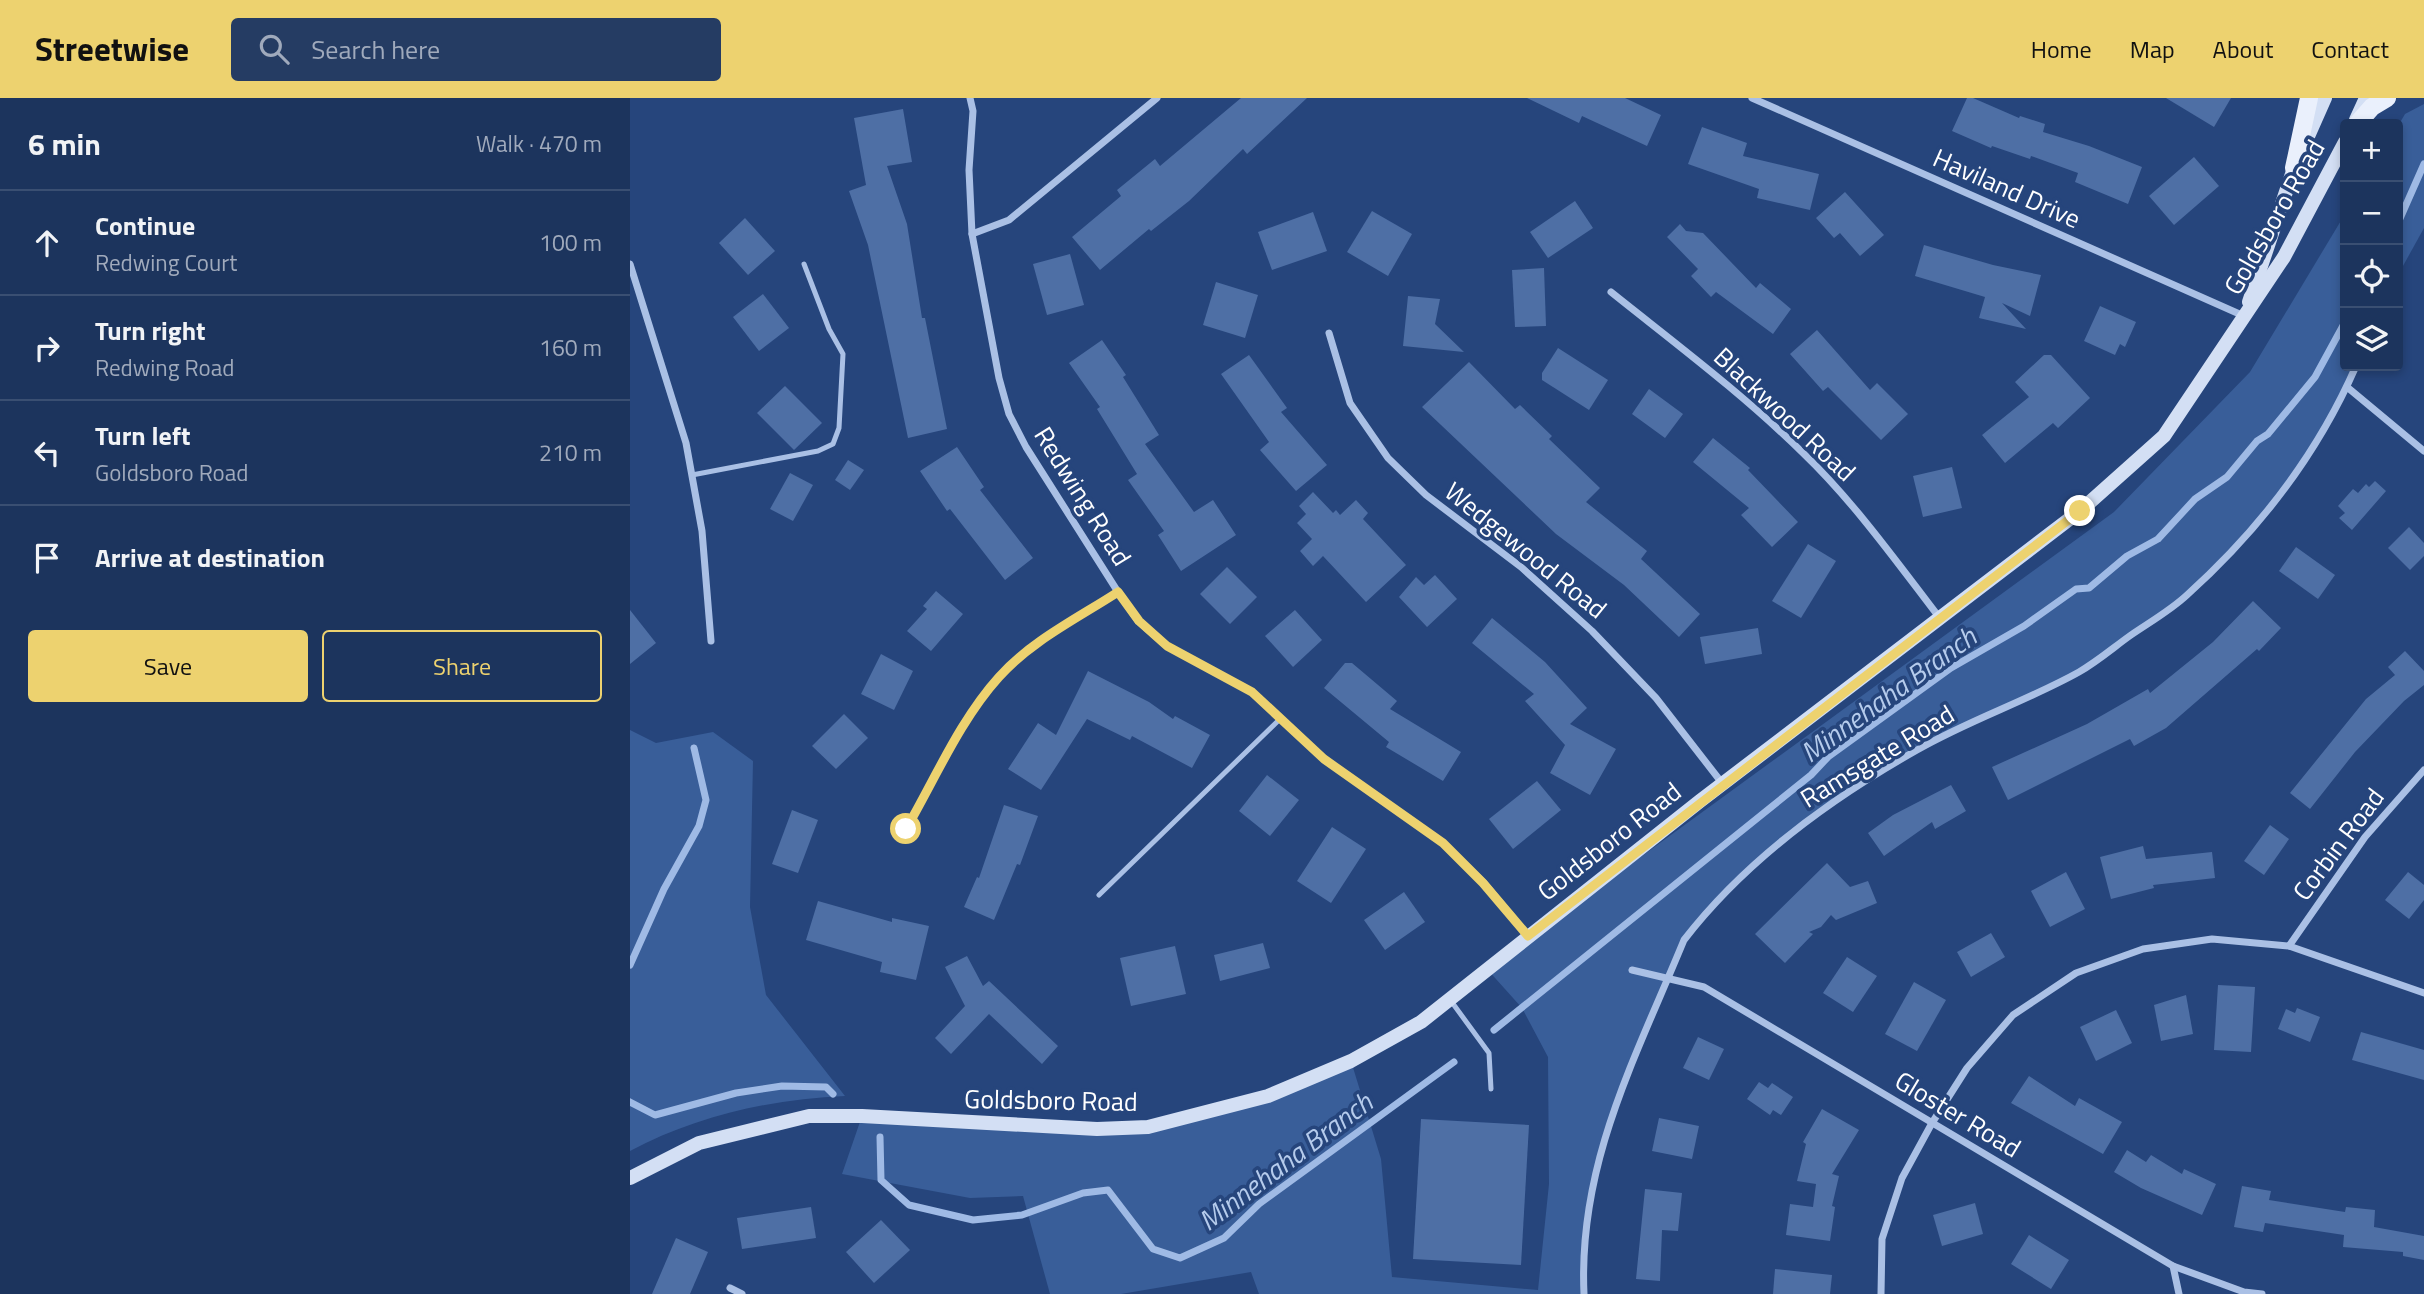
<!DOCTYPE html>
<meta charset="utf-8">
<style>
:root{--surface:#1c345d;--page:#253c63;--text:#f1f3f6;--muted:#a0aabc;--line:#3a4f72;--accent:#edd26f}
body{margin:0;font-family:"Titillium Web",sans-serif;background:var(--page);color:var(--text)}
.controls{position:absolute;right:21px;top:21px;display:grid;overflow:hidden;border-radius:7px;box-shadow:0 4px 10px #0003}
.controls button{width:63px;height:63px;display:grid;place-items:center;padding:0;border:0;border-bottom:2px solid var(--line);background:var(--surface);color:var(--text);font:35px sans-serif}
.stop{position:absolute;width:21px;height:21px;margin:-16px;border:5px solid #edd26f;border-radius:50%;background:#fff}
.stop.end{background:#edd26f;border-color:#fff;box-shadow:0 2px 7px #0008}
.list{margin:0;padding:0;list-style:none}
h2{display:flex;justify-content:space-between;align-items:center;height:91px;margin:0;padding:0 28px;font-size:30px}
h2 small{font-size:23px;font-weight:400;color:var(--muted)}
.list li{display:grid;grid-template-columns:46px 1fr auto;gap:21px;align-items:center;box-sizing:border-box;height:105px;padding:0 28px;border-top:2px solid var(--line)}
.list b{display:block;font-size:26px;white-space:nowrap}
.list p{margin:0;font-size:23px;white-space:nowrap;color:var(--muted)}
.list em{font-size:23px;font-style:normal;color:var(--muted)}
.actions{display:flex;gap:14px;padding:21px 28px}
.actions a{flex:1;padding:16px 0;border:2px solid var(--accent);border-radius:7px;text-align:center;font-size:24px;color:var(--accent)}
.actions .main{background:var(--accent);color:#111}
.icon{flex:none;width:38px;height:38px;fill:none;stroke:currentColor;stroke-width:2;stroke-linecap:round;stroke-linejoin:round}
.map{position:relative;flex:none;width:1794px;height:1196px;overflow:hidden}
header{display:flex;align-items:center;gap:42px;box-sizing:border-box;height:98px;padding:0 35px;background:var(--accent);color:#111}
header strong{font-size:33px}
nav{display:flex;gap:38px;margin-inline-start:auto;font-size:24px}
.search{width:490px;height:63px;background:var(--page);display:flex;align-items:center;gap:18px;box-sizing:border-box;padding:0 24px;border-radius:7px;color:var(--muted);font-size:26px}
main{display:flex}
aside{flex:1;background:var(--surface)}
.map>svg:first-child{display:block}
.green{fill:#395e99}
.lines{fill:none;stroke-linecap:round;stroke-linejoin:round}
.stream{stroke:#9fbae5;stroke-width:7}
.building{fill:#4e6fa5}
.lane{stroke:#aac0e5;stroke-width:5}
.street{stroke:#aac0e5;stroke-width:7}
.secondary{stroke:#d3dff4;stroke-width:14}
.primary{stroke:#eaf0fc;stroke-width:18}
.route{stroke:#edd26f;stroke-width:9}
.labels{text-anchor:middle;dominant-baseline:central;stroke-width:7;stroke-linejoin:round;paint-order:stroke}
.street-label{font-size:26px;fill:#fff;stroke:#26457c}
.water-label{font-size:28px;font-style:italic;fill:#b5cbec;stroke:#26457c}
</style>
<header>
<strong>Streetwise</strong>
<div class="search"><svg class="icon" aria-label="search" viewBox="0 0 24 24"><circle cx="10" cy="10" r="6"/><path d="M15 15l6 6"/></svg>Search here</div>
<nav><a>Home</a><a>Map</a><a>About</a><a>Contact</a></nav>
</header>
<main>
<aside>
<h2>6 min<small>Walk · 470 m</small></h2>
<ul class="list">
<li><svg class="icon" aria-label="ahead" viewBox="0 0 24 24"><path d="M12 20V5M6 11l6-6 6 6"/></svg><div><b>Continue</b><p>Redwing Court</p></div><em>100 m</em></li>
<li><svg class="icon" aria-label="right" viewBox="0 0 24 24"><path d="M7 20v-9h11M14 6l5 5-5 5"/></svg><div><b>Turn right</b><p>Redwing Road</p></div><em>160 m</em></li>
<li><svg class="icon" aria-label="left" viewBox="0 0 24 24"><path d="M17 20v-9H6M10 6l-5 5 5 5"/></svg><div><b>Turn left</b><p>Goldsboro Road</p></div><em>210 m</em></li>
<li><svg class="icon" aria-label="arrive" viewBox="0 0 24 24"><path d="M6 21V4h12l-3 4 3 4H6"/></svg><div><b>Arrive at destination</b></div></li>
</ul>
<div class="actions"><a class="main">Save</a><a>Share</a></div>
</aside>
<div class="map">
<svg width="1794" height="1196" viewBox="0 0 1794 1196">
<rect width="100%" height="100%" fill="#26457c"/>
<g class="green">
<path d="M 1794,6 L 1794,130 L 1768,177 L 1768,28 L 1775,16 Z"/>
<path d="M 1715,116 L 1715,268 L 1726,268 L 1717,289 L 1650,397 L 1556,498 L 1451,573 L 1288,651 L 1193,711 L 1134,758 L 1054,842 L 988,995 L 963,1075 L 954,1196 L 629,1196 L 621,1174 L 491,1196 L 420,1196 L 393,1098 L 340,1100 L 212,1076 L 232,1018 L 440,1031 L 575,1016 L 721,963 L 751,1061 L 762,1179 L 908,1192 L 919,1086 L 918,959 L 892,910 L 857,871 L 1484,414 L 1620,274 Z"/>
<path d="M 0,632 L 26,645 L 83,634 L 123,663 L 120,809 L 136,897 L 215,998 C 141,1001 66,1018 0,1053 Z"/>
</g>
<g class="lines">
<g class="stream">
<path d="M 1768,125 L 1794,66"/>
<path d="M 0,867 L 34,791 L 69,728 L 76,702 L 64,650"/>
<path d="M 864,932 L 1181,677 L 1198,659 L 1321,570 L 1394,528 L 1446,491 L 1459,490 L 1497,458 L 1528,441 L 1565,401 L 1597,379 L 1627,343 L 1638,336 L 1685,279 L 1715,224"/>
<path d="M 0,1004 L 25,1017 L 106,995 L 152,988 L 196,989 L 203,996"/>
<path d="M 250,1039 L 251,1082 L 279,1107 L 343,1122 L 392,1117 L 453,1095 L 478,1092 L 523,1151 L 550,1160 L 594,1140 L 629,1106 L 824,964"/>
</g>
</g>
<g class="building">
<path d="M 611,0 L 677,0 L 617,56 L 613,51 L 559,103 L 521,133 L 519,131 L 470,172 L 442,139 L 491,98 L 487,92 L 525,61 L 530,68 Z"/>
<path d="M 897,0 L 995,0 L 1031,17 L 1017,48 L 952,18 L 949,25 Z"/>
<path d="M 1337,0 L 1343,0 L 1389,20 L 1390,18 L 1415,26 L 1413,34 L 1459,48 L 1512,69 L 1498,106 L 1445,84 L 1448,75 L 1401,58 L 1400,61 L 1362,48 L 1361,50 L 1322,33 Z"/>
<path d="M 1536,0 L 1601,0 L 1584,29 Z"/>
<path d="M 273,11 L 282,64 L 257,68 L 277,126 L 292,220 L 295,220 L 317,331 L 278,340 L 238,147 L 219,93 L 236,87 L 224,20 Z"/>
<path d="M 1072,29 L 1117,45 L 1113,58 L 1189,76 L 1180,112 L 1127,100 L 1129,91 L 1058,66 Z"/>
<path d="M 1564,59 L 1589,88 L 1544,127 L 1519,98 Z"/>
<path d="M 1215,94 L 1254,137 L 1230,158 L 1210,135 L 1204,140 L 1186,120 Z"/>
<path d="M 945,103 L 963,130 L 918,160 L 900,134 Z"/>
<path d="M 742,113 L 782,136 L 758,178 L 717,154 Z"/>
<path d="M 683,114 L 697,153 L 642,172 L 628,134 Z"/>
<path d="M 115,120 L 145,153 L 118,177 L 89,145 Z"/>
<path d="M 1050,126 L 1056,133 L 1073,135 L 1126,190 L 1130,185 L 1161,211 L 1143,236 L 1086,194 L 1081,199 L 1061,178 L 1068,171 L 1037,139 Z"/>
<path d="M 1294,147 L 1363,167 L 1411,177 L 1400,218 L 1372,205 L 1396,231 L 1349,220 L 1355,199 L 1285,178 Z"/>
<path d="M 440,156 L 454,207 L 417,217 L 403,166 Z"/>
<path d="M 914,170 L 916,228 L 885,229 L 882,172 Z"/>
<path d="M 586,184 L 628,197 L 615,240 L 573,227 Z"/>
<path d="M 133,196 L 159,230 L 129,253 L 103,219 Z"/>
<path d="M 778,198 L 810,201 L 805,226 L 834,254 L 773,248 Z"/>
<path d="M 1470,208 L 1506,224 L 1495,249 L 1490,246 L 1485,257 L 1454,243 Z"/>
<path d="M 1187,232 L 1240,292 L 1247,285 L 1278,316 L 1251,342 L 1198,289 L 1193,293 L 1160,256 Z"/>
<path d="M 472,242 L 496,277 L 493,279 L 529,337 L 515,346 L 564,414 L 583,402 L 606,437 L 551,473 L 528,437 L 534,433 L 498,382 L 507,376 L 467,311 L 470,309 L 439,265 Z"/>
<path d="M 928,250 L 978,282 L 959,312 L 912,282 L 912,275 Z"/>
<path d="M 619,257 L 657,310 L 651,314 L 697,367 L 666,393 L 630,352 L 639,344 L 591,276 Z"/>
<path d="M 1414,257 L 1421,257 L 1460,300 L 1428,330 L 1423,325 L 1375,365 L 1352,337 L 1399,299 L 1385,284 Z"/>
<path d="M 839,264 L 885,311 L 890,307 L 922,338 L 919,341 L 970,390 L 956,404 L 1017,453 L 1011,461 L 1070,516 L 1049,539 L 994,487 L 926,436 L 792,309 Z"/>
<path d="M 155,288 L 192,325 L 164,352 L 127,315 Z"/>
<path d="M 1019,291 L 1053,316 L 1035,340 L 1002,316 Z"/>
<path d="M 1083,340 L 1120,370 L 1118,372 L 1168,424 L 1142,449 L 1111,417 L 1119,410 L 1063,364 Z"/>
<path d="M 327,349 L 354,389 L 350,392 L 403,460 L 375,482 L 320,411 L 317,413 L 290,373 Z"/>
<path d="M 218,362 L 234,372 L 220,392 L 205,382 Z"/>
<path d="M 1322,369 L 1332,410 L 1293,419 L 1283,378 Z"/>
<path d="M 160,375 L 183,387 L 163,423 L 140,411 Z"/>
<path d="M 1745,383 L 1756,393 L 1722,432 L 1709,420 L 1715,415 L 1708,408 L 1723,391 L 1728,395 L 1736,386 L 1739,389 Z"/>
<path d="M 683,394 L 703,415 L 706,412 L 710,417 L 726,402 L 738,415 L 733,421 L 776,467 L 736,504 L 693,458 L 683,468 L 670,453 L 682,441 L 667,425 L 676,416 L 669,408 Z"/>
<path d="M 1779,429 L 1794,445 L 1794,458 L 1780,472 L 1758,450 Z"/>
<path d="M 1178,446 L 1206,463 L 1171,520 L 1142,503 Z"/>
<path d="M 1666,449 L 1705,477 L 1688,501 L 1649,473 Z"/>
<path d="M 597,469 L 627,499 L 600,526 L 570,496 Z"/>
<path d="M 805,477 L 827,501 L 797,529 L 769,499 L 786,479 L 794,487 Z"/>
<path d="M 306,493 L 333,516 L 301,553 L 277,533 L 297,511 L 293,508 Z"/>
<path d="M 1623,503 L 1651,530 L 1629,553 L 1627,551 L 1536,630 L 1504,648 L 1500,641 L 1378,702 L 1362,669 L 1457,626 L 1518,591 L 1520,595 L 1583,544 Z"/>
<path d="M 0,512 L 26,545 L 0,566 Z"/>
<path d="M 665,512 L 692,542 L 663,569 L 635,538 Z"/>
<path d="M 862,520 L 915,564 L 957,610 L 940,626 L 986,651 L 960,697 L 920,675 L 935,647 L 895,603 L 904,596 L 842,545 Z"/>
<path d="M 1128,530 L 1132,556 L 1075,566 L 1070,539 Z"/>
<path d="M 1775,553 L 1794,573 L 1794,587 L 1774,603 L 1725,654 L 1680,711 L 1660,695 L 1736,601 L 1765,577 L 1758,569 Z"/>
<path d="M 251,556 L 283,573 L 264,612 L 231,596 Z"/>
<path d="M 715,565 L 722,565 L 767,603 L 760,611 L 831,654 L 813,683 L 756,649 L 759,644 L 694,590 Z"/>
<path d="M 458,573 L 519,604 L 543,621 L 545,618 L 580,637 L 562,670 L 502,638 L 500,642 L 457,621 L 411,692 L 378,671 L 408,625 L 426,637 Z"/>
<path d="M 214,616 L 238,640 L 206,671 L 182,648 Z"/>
<path d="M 637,677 L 669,702 L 640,738 L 609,713 Z"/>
<path d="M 907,683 L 931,712 L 883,751 L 859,721 Z"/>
<path d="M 1321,687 L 1336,713 L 1305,731 L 1302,724 L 1254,758 L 1238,735 L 1263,717 Z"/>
<path d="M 374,707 L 408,718 L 390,767 L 387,766 L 364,822 L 334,809 L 347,779 L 349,780 Z"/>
<path d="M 162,712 L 188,722 L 168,775 L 142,766 Z"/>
<path d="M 1640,727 L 1659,741 L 1634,777 L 1614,763 Z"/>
<path d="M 702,729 L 736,751 L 701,805 L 667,783 Z"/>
<path d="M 1513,748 L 1516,761 L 1582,754 L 1585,780 L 1523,787 L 1524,790 L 1481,801 L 1470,759 Z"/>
<path d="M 1197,765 L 1220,789 L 1238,783 L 1247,805 L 1206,822 L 1201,817 L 1191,829 L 1179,834 L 1183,836 L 1155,865 L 1125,836 Z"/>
<path d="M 1436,774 L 1455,811 L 1420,829 L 1401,793 Z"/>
<path d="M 1778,774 L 1794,787 L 1794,802 L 1779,821 L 1755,802 Z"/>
<path d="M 774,794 L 795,824 L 755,852 L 734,822 Z"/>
<path d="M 188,803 L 262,824 L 262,820 L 299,828 L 286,882 L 250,874 L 252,864 L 176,842 Z"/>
<path d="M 1361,835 L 1375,859 L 1341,879 L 1327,854 Z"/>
<path d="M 633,845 L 640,870 L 590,883 L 584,857 Z"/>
<path d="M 545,848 L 556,896 L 501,908 L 490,860 Z"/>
<path d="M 337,858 L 353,888 L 359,883 L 428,948 L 412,966 L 359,916 L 321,956 L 305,940 L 335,908 L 315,869 Z"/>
<path d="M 1217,859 L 1247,878 L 1223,914 L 1193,895 Z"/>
<path d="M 1284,884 L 1316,902 L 1287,953 L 1255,936 Z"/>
<path d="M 1588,887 L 1625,889 L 1621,954 L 1584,952 Z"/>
<path d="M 1556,897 L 1563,936 L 1531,943 L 1524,907 Z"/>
<path d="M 1667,910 L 1690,919 L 1680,944 L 1648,931 L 1656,911 L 1665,915 Z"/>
<path d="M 1486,912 L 1502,945 L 1466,963 L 1450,929 Z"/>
<path d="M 1731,934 L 1794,952 L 1794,982 L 1722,962 Z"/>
<path d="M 1068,939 L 1094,951 L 1079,982 L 1053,970 Z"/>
<path d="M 1399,978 L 1445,1008 L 1449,1000 L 1492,1024 L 1473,1056 L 1381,1005 Z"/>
<path d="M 1129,984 L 1138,990 L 1142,985 L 1163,999 L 1151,1017 L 1143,1012 L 1140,1017 L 1117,1001 Z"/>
<path d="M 1192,1011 L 1229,1032 L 1202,1076 L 1209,1078 L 1202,1108 L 1205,1109 L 1200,1143 L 1156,1137 L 1160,1106 L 1183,1109 L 1186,1086 L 1167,1083 L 1176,1046 L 1173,1044 Z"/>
<path d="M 1029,1020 L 1069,1028 L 1062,1061 L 1022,1053 Z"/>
<path d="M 791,1021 L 899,1027 L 891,1167 L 783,1161 Z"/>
<path d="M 1497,1052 L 1516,1064 L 1521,1057 L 1552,1076 L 1554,1071 L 1586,1086 L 1572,1117 L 1511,1090 L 1484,1074 Z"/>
<path d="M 1612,1088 L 1641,1093 L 1639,1102 L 1715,1114 L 1716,1109 L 1745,1112 L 1744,1129 L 1794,1138 L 1794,1162 L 1773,1158 L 1773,1154 L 1713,1149 L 1714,1137 L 1635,1125 L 1633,1134 L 1604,1129 Z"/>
<path d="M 1015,1091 L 1052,1095 L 1048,1133 L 1032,1132 L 1030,1183 L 1006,1181 Z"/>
<path d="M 1345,1105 L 1353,1136 L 1312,1148 L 1303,1117 Z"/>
<path d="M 181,1109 L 186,1140 L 112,1151 L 107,1120 Z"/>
<path d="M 251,1122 L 280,1152 L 244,1185 L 216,1154 Z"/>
<path d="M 1399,1137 L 1439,1162 L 1421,1191 L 1381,1166 Z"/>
<path d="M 46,1140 L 78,1154 L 60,1196 L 22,1196 Z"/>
<path d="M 1145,1171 L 1202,1177 L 1200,1196 L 1143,1196 Z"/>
</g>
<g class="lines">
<g class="lane">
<path d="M 62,377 L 188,353 L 203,346 L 209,330 L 213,256 L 199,231 L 174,166"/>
<path d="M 469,797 L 651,620"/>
<path d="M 821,903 L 859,955 L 861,991"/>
</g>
<g class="street">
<path d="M 340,0 L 343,13 L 339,72 L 342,136 L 369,280 L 379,316 L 396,349 L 488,494 L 508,523 L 537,548 L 622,594 L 694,661 L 813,745 L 854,785 L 898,838"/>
<path d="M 1122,0 L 1614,218"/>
<path d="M 342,136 L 379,122 L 527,0"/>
<path d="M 0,166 L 56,345 L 72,433 L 81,543"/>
<path d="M 981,194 C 1046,246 1113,296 1173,355 C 1224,404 1266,463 1309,519"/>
<path d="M 699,235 L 720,305 L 758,360 L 796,397 L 891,469 L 962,533 L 1026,600 L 1092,685"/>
<path d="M 1717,289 L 1794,353"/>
<path d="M 276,731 C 305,681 330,622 369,579 C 401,543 448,520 488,494"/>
<path d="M 1659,848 L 1735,739 L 1794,672"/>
<path d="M 1002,872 L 1074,889 L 1543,1168 L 1614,1194 L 1632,1196"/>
<path d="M 1543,1168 L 1549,1196"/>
<path d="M 100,1190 L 112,1196"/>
<path d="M 954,1196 C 948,1065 1006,959 1054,842 C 1115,763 1200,701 1287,652 C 1339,622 1397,603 1449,574 C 1468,563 1484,549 1501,537 C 1520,524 1541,512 1557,497 C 1628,433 1688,355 1726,268"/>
<path d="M 1251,1196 L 1252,1141 L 1272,1080 L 1302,1025 L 1337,970 L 1383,917 L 1446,875 L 1513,851 L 1582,841 L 1659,848 L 1794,895"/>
</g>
<g class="secondary">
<path d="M 1726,22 L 1736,0"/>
<path d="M 1619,204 L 1664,70 L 1695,0"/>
<path d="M 0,1080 L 69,1045 L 179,1018 L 232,1018 L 467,1031 L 518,1029 L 638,998 L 721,963 L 791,924 L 1070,703 L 1450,413 L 1534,338 L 1654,159 L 1715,44"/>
</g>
<g class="primary">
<path d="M 1727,26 L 1742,9 L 1757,0"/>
<path d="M 1664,70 L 1679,0"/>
</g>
</g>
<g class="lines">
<path class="route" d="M 276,731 C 305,681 330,622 369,579 C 401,543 448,520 488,494 L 509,523 L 537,548 L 622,594 L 694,661 L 813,745 L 853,785 L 898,838 L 1450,413"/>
</g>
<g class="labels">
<g class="street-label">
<text transform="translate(1377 90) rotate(24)">Haviland Drive</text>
<text transform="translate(1644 119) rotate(-60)">Goldsboro Road</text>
<text transform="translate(1155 316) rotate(43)">Blackwood Road</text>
<text transform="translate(453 398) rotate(58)">Redwing Road</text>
<text transform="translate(896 452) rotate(39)">Wedgewood Road</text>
<text transform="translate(1247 658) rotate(-31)">Ramsgate Road</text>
<text transform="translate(979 743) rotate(-38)">Goldsboro Road</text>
<text transform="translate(1708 746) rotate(-53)">Corbin Road</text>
<text transform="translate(421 1002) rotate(1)">Goldsboro Road</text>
<text transform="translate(1328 1016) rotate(31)">Gloster Road</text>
</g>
<g class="water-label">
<text transform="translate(1258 596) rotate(-36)">Minnehaha Branch</text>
<text transform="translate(655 1063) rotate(-37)">Minnehaha Branch</text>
</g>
</g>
</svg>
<div class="controls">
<button>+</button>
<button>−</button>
<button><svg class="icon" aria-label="locate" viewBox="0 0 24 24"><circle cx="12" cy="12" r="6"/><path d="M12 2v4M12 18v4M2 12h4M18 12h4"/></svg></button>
<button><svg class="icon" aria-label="layers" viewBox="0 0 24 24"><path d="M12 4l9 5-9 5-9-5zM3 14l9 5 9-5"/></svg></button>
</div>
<div class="stop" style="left:276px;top:731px"></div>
<div class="stop end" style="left:1450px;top:413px"></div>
</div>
</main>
